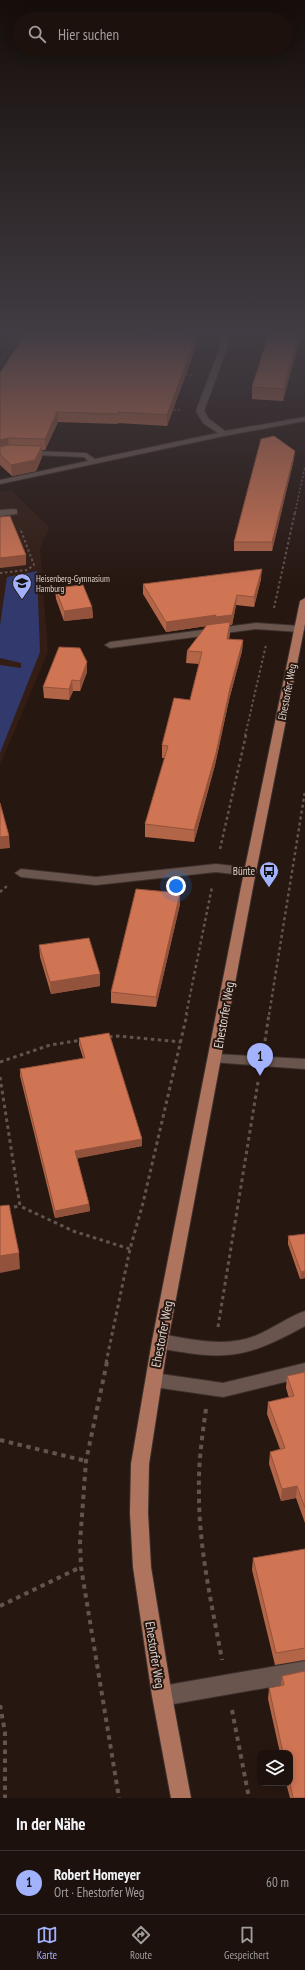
<!DOCTYPE html>
<html lang="de">
<meta charset="utf-8">
<style>
:root{--surface:#1d110d;--page:#251a16;--text:#f1f3f6;--muted:#a09d9d;--line:#3b312e;--accent:#a3b2fd}
body{margin:0;font-family:"PT Sans Narrow",sans-serif;background:var(--page);color:var(--text)}
.controls{position:absolute;right:12px;bottom:12px;display:grid;overflow:hidden;border-radius:8px;box-shadow:0 2px 10px #0003}
.controls button{width:36px;height:36px;display:grid;place-items:center;padding:0;border:0;border-bottom:1px solid var(--line);background:var(--surface);color:var(--text);font:20px sans-serif}
.you{position:absolute;left:176px;top:886px;width:14px;height:14px;margin:-10px;border:3px solid #fff;border-radius:50%;background:#1a73e8;box-shadow:0 0 0 6px #1a73e833}
.badge{display:grid;place-items:center;width:26px;height:26px;border-radius:50%;background:var(--accent);color:#111;font-size:13px;font-weight:700}
.pin{position:absolute;translate:-50% -33px;filter:drop-shadow(0 1px 2px #0008)}
.pin::after{content:'';position:absolute;top:21px;width:14px;height:12px;background:inherit;clip-path:polygon(0 0,100% 0,50% 100%)}
.list{margin:0;padding:0;list-style:none}
h2{display:flex;justify-content:space-between;align-items:center;height:52px;margin:0;padding:0 16px;font-size:17px}
h2 small{font-size:13px;font-weight:400;color:var(--muted)}
.list li{display:grid;grid-template-columns:26px 1fr auto;gap:12px;align-items:center;box-sizing:border-box;height:64px;padding:0 16px;border-top:1px solid var(--line)}
.list b{display:block;font-size:15px;white-space:nowrap}
.list p{margin:0;font-size:13px;white-space:nowrap;color:var(--muted)}
.list em{font-size:13px;font-style:normal;color:var(--muted)}
.icon{flex:none;width:22px;height:22px;fill:none;stroke:currentColor;stroke-width:2;stroke-linecap:round;stroke-linejoin:round}
.map{position:relative;flex:none;width:305px;height:1798px;overflow:hidden}
.search{position:absolute;background:var(--surface);box-shadow:0 2px 10px #0003;left:12px;right:12px;top:12px;height:44px;display:flex;align-items:center;gap:10px;box-sizing:border-box;padding:0 14px;border-radius:22px;color:var(--muted);font-size:15px}
.sheet{height:116px;background:var(--surface)}
nav{display:flex;justify-content:space-around;align-items:center;box-sizing:border-box;height:56px;border-top:1px solid var(--line);background:var(--surface);font-size:11px;color:var(--muted)}
nav a{display:grid;justify-items:center;gap:2px}
nav .on{color:var(--accent)}
.map>svg:first-child{display:block}
.built{fill:#331d15}
.green{fill:#31396d}
.lines{fill:none;stroke-linecap:round;stroke-linejoin:round}
.minor-casing{stroke:#3d312e;stroke-width:2}
.major-casing{stroke:#3d312e;stroke-width:2}
.path-far4{stroke:#62544e;stroke-width:1.5;stroke-dasharray:2 2;stroke-linecap:butt}
.path-far3{stroke:#62544e;stroke-width:2;stroke-dasharray:2.5 2.5;stroke-linecap:butt}
.path-far2{stroke:#62544e;stroke-width:2.5;stroke-dasharray:3 3;stroke-linecap:butt}
.path-far1{stroke:#62544e;stroke-width:3;stroke-dasharray:3.5 3.5;stroke-linecap:butt}
.path{stroke:#62544e;stroke-width:4;stroke-dasharray:4.5 4.5;stroke-linecap:butt}
.minor{fill:#69554d;fill-rule:evenodd}
.major{fill:#af745e;fill-rule:evenodd}
.wall{fill:#b36548}
.shaded-wall{fill:#92523b}
.building{fill:#d07554;stroke:#92523b}
.labels{text-anchor:middle;dominant-baseline:central;stroke-width:4;stroke-linejoin:round;paint-order:stroke}
.far-poi-label{font-size:9px;fill:#ded3ce;stroke:#271711;text-anchor:start}
.street-label{font-size:11px;fill:#ded3ce;stroke:#271711}
.poi-label{font-size:11px;fill:#ded3ce;stroke:#271711;text-anchor:end}
.near-street-label{font-size:13px;fill:#ded3ce;stroke:#271711}
</style>
<div class="map">
<svg width="305" height="1798" viewBox="0 0 305 1798">
<rect width="100%" height="100%" fill="#271711"/>
<path class="built" d="M 11,490 L 49,527 L 40,549 L 48,652 L 0,765 L 0,492 Z"/>
<path class="green" d="M 37,571 L 40,652 L 0,753 L 0,665 L 21,668 L 21,663 L 0,658 L 0,625 L 7,577 Z"/>
<g class="lines">
<g class="minor-casing">
<g id="minor">
<path d="M 225,334 L 232,334 L 204,411 L 209,419 L 225,431 L 305,417 L 305,421 L 224,436 L 0,484 L 0,480 L 88,461 L 84,457 L 9,454 L 0,456 L 0,452 L 9,450 L 86,453 L 95,459 L 218,433 L 203,423 L 196,411 Z"/>
<path d="M 14,509 L 17,510 L 17,514 L 0,516 L 0,510 Z"/>
<path d="M 256,623 L 300,626 L 305,629 L 300,632 L 256,629 L 110,648 L 105,645 L 110,642 Z"/>
<path d="M 216,864 L 251,868 L 257,872 L 251,876 L 216,872 L 96,885 L 21,877 L 15,873 L 21,869 L 96,877 Z"/>
<path d="M 216,1054 L 305,1059 L 305,1069 L 211,1062 L 209,1059 L 211,1056 Z"/>
<path d="M 305,1311 L 305,1326 C 262,1349 238,1361 188,1353 C 177,1351 165,1350 154,1346 L 152,1341 L 154,1336 L 160,1334 C 191,1339 224,1348 255,1336 C 272,1329 288,1317 305,1311 Z"/>
<path d="M 305,1363 L 305,1377 L 223,1397 L 154,1387 L 148,1385 L 146,1380 L 148,1375 L 154,1373 L 223,1383 Z"/>
<path d="M 305,1661 L 305,1681 L 162,1706 L 155,1703 L 152,1696 L 155,1689 L 162,1686 Z"/>
</g>
</g>
<g class="major-casing">
<path id="major" d="M 305,598 L 305,624 L 253,887 L 168,1341 L 149,1464 L 148,1513 L 151,1567 L 172,1696 L 191,1798 L 171,1798 L 152,1696 L 133,1567 L 130,1513 L 131,1464 L 152,1341 L 241,887 L 300,601 Z"/>
</g>
<g class="path-far4">
<path d="M 14,339 L 16,334"/>
<path d="M 193,344 L 204,344"/>
<path d="M 0,364 L 14,339 L 24,339"/>
<path d="M 182,375 L 193,375"/>
<path d="M 170,410 L 181,410"/>
<path d="M 295,513 L 305,466"/>
</g>
<g class="path-far3">
<path d="M 0,573 L 27,570 L 34,565 L 20,528"/>
<path d="M 274,608 L 295,512"/>
<path d="M 245,736 L 266,645"/>
</g>
<g class="path-far2">
<path d="M 220,849 L 246,735"/>
<path d="M 0,892 L 7,886"/>
<path d="M 186,1015 L 212,887"/>
<path d="M 269,1015 L 305,791"/>
</g>
<g class="path-far1">
<path d="M 109,1037 L 118,1036 L 181,1042"/>
<path d="M 265,1041 L 269,1014"/>
<path d="M 0,1062 L 50,1045 L 82,1040"/>
<path d="M 0,1077 L 20,1206 L 73,1231 L 130,1249"/>
<path d="M 0,1209 L 20,1206"/>
<path d="M 218,1327 L 258,1082"/>
<path d="M 106,1363 L 130,1249 L 143,1203 L 187,1014"/>
</g>
<g class="path">
<path d="M 107,1362 L 86,1461 L 80,1543 L 81,1567 L 119,1798"/>
<path d="M 206,1409 C 202,1437 198,1465 199,1494 C 199,1550 212,1605 222,1660"/>
<path d="M 0,1440 L 86,1461"/>
<path d="M 0,1606 L 81,1567"/>
<path d="M 0,1705 L 5,1732 L 5,1798"/>
<path d="M 232,1710 L 249,1798"/>
</g>
<use href="#minor" class="minor"/>
<use href="#major" class="major"/>
</g>
<g class="wall">
<path d="M 269,334 L 305,334 L 305,338 L 300,338 L 283,401 L 252,399 L 252,387 Z"/>
<path d="M 152,336 L 188,337 L 196,347 L 167,426 L 118,423 L 118,424 L 58,422 L 45,450 L 42,450 L 42,457 L 36,471 L 12,476 L 0,465 L 0,373 Z"/>
<path d="M 294,459 L 272,551 L 234,551 L 234,542 Z"/>
<path d="M 261,579 L 254,607 L 236,605 L 232,625 L 230,625 L 230,634 L 229,639 L 243,640 L 242,651 L 229,700 L 215,765 L 194,842 L 145,837 L 145,824 L 165,758 L 162,758 L 162,745 L 190,700 L 199,664 L 186,663 L 187,651 L 206,626 L 166,632 L 143,594 L 143,584 Z"/>
<path d="M 55,588 L 92,607 L 93,618 L 64,621 L 56,599 Z"/>
<path d="M 87,662 L 87,672 L 80,691 L 73,691 L 69,700 L 44,698 L 43,687 Z"/>
<path d="M 180,893 L 180,904 L 156,1007 L 111,1003 L 111,992 Z"/>
<path d="M 39,945 L 100,986 L 51,994 L 40,957 Z"/>
<path d="M 79,1038 L 142,1139 L 142,1146 L 77,1158 L 89,1204 L 90,1211 L 55,1218 L 20,1076 L 20,1069 L 83,1058 L 79,1045 Z"/>
<path d="M 305,1234 L 305,1278 L 300,1279 L 288,1244 L 288,1236 Z"/>
<path d="M 305,1372 L 305,1523 L 296,1498 L 281,1501 L 269,1464 L 270,1452 L 280,1449 L 267,1414 L 268,1402 L 289,1398 L 286,1388 L 287,1376 Z"/>
<path d="M 305,1549 L 305,1660 L 275,1665 L 252,1570 L 253,1558 Z"/>
<path d="M 305,1671 L 305,1798 L 290,1798 L 286,1783 L 290,1783 L 290,1753 L 280,1753 L 268,1699 L 269,1688 L 281,1686 L 282,1676 Z"/>
</g>
<g class="shaded-wall">
<path d="M 185,334 L 189,334 L 184,346 L 185,337 Z"/>
<path d="M 298,334 L 300,334 L 300,338 L 283,401 L 284,389 Z"/>
<path d="M 196,337 L 196,347 L 167,426 L 167,415 Z"/>
<path d="M 57,412 L 58,422 L 45,450 L 45,439 Z"/>
<path d="M 8,438 L 9,448 L 0,451 L 0,440 Z"/>
<path d="M 42,446 L 42,457 L 36,471 L 12,476 L 11,465 Z"/>
<path d="M 295,451 L 294,459 L 272,551 L 272,542 Z"/>
<path d="M 26,555 L 26,565 L 0,568 L 0,558 Z"/>
<path d="M 262,569 L 261,579 L 254,607 L 254,597 Z"/>
<path d="M 237,595 L 236,605 L 232,625 L 230,625 L 230,634 L 226,650 L 214,625 L 166,632 L 166,622 Z"/>
<path d="M 92,607 L 93,618 L 64,621 L 64,611 Z"/>
<path d="M 243,640 L 242,651 L 229,700 L 215,765 L 194,842 L 194,830 L 230,688 Z"/>
<path d="M 87,662 L 87,672 L 80,691 L 80,681 Z"/>
<path d="M 72,680 L 73,691 L 69,700 L 69,689 Z"/>
<path d="M 9,836 L 10,848 L 0,849 L 0,837 Z"/>
<path d="M 180,893 L 180,904 L 156,1007 L 156,997 Z"/>
<path d="M 100,974 L 100,986 L 51,994 L 50,982 Z"/>
<path d="M 142,1139 L 142,1146 L 75,1159 L 75,1151 Z"/>
<path d="M 89,1204 L 90,1211 L 55,1218 L 55,1211 Z"/>
<path d="M 19,1253 L 20,1269 L 0,1273 L 0,1256 Z"/>
<path d="M 305,1271 L 305,1278 L 300,1279 L 301,1272 Z"/>
<path d="M 297,1486 L 296,1498 L 281,1501 L 282,1489 Z"/>
</g>
<g class="building">
<path d="M 25,334 L 120,334 L 152,336 L 152,334 L 185,334 L 185,337 L 196,337 L 167,415 L 118,412 L 118,414 L 57,412 L 45,439 L 8,438 L 0,440 L 0,373 Z"/>
<path d="M 269,334 L 298,334 L 284,389 L 252,387 Z"/>
<path d="M 274,436 L 295,451 L 272,542 L 234,542 L 261,439 Z"/>
<path d="M 8,445 L 42,446 L 35,460 L 11,465 L 0,454 L 0,447 Z"/>
<path d="M 10,516 L 26,555 L 0,558 L 0,517 Z"/>
<path d="M 262,569 L 254,597 L 237,595 L 232,615 L 215,617 L 216,615 L 166,622 L 143,584 Z"/>
<path d="M 83,585 L 92,607 L 64,611 L 55,588 Z"/>
<path d="M 230,622 L 227,639 L 243,640 L 230,688 L 216,753 L 194,830 L 145,824 L 168,746 L 162,745 L 174,698 L 190,700 L 202,652 L 187,651 L 207,625 Z"/>
<path d="M 59,647 L 80,648 L 87,662 L 80,681 L 72,680 L 69,689 L 43,687 Z"/>
<path d="M 0,803 L 9,836 L 0,837 Z"/>
<path d="M 136,889 L 180,893 L 156,997 L 111,992 Z"/>
<path d="M 89,938 L 100,974 L 50,982 L 39,945 Z"/>
<path d="M 109,1033 L 142,1139 L 75,1151 L 89,1204 L 55,1211 L 20,1069 L 85,1058 L 79,1038 Z"/>
<path d="M 9,1205 L 19,1253 L 0,1256 L 0,1206 Z"/>
<path d="M 305,1234 L 305,1271 L 301,1272 L 288,1236 Z"/>
<path d="M 305,1372 L 305,1508 L 297,1486 L 282,1489 L 270,1452 L 285,1448 L 268,1402 L 294,1396 L 287,1376 Z"/>
<path d="M 305,1549 L 305,1648 L 276,1653 L 253,1558 Z"/>
<path d="M 305,1671 L 305,1798 L 293,1798 L 290,1783 L 290,1753 L 283,1753 L 269,1688 L 284,1685 L 282,1676 Z"/>
</g>
<linearGradient id="sky" x2="0" y2="1"><stop stop-color="#150d09"/><stop offset="0.57" stop-color="#413c43"/><stop offset="1" stop-color="#413c43" stop-opacity="0"/></linearGradient>
<rect width="305" height="586" fill="url(#sky)"/>
<defs>
<g id="school-pin" transform="scale(1)"><path d="M0 17L-7.5 6A9.5 9.5 0 1 1 7.5 6Z" fill="#a3b2fd" stroke="#271711"/><path d="M0-5L7-2L0 1L-7-2ZM-4 1L0 2.5L4 1V4Q0 6-4 4Z" fill="#111"/></g>
<g id="bus-pin" transform="scale(1)"><path d="M0 17L-7.5 6A9.5 9.5 0 1 1 7.5 6Z" fill="#a3b2fd" stroke="#271711"/><path d="M-5-6H5V4H4V6H2V4H-2V6H-4V4H-5ZM-3.5-4V0h7V-4ZM-3.5 1.2v1.5H-2V1.2ZM2 1.2v1.5H3.5V1.2Z" fill="#111"/></g>
</defs>
<g fill-rule="evenodd">
<use href="#school-pin" x="22" y="583"/>
<use href="#bus-pin" x="269" y="871"/>
</g>
<g class="labels">
<g class="far-poi-label">
<text x="36" y="578">Heisenberg-Gymnasium<tspan x="36" dy="10">Hamburg</tspan></text>
</g>
<g class="street-label">
<text transform="translate(287 692) rotate(-79)">Ehestorfer Weg</text>
</g>
<g class="poi-label">
<text x="255" y="871">Bünte</text>
</g>
<g class="near-street-label">
<text transform="translate(224 1015) rotate(-80)">Ehestorfer Weg</text>
<text transform="translate(162 1334) rotate(-79)">Ehestorfer Weg</text>
<text transform="translate(155 1655) rotate(81)">Ehestorfer Weg</text>
</g>
</g>
</svg>
<div class="controls">
<button><svg class="icon" aria-label="layers" viewBox="0 0 24 24"><path d="M12 4l9 5-9 5-9-5zM3 14l9 5 9-5"/></svg></button>
</div>
<div class="you"></div>
<div class="pin badge" style="left:260px;top:1076px">1</div>
<div class="search"><svg class="icon" aria-label="search" viewBox="0 0 24 24"><circle cx="10" cy="10" r="6"/><path d="M15 15l6 6"/></svg>Hier suchen</div>
</div>
<section class="sheet">
<h2>In der Nähe<small></small></h2>
<ul class="list">
<li><span class="badge">1</span><div><b>Robert Homeyer</b><p>Ort · Ehestorfer Weg</p></div><em>60 m</em></li>
</ul>
</section>
<nav>
<a class="on"><svg class="icon" aria-label="map" viewBox="0 0 24 24"><path d="M3 6l6-2 6 2 6-2v14l-6 2-6-2-6 2zM9 4v14M15 6v14"/></svg>Karte</a>
<a><svg class="icon" aria-label="directions" viewBox="0 0 24 24"><path d="M12 3l9 9-9 9-9-9zM9 14v-3h6M13 9l2 2-2 2"/></svg>Route</a>
<a><svg class="icon" aria-label="saved" viewBox="0 0 24 24"><path d="M7 4h10v16l-5-4-5 4z"/></svg>Gespeichert</a>
</nav>
